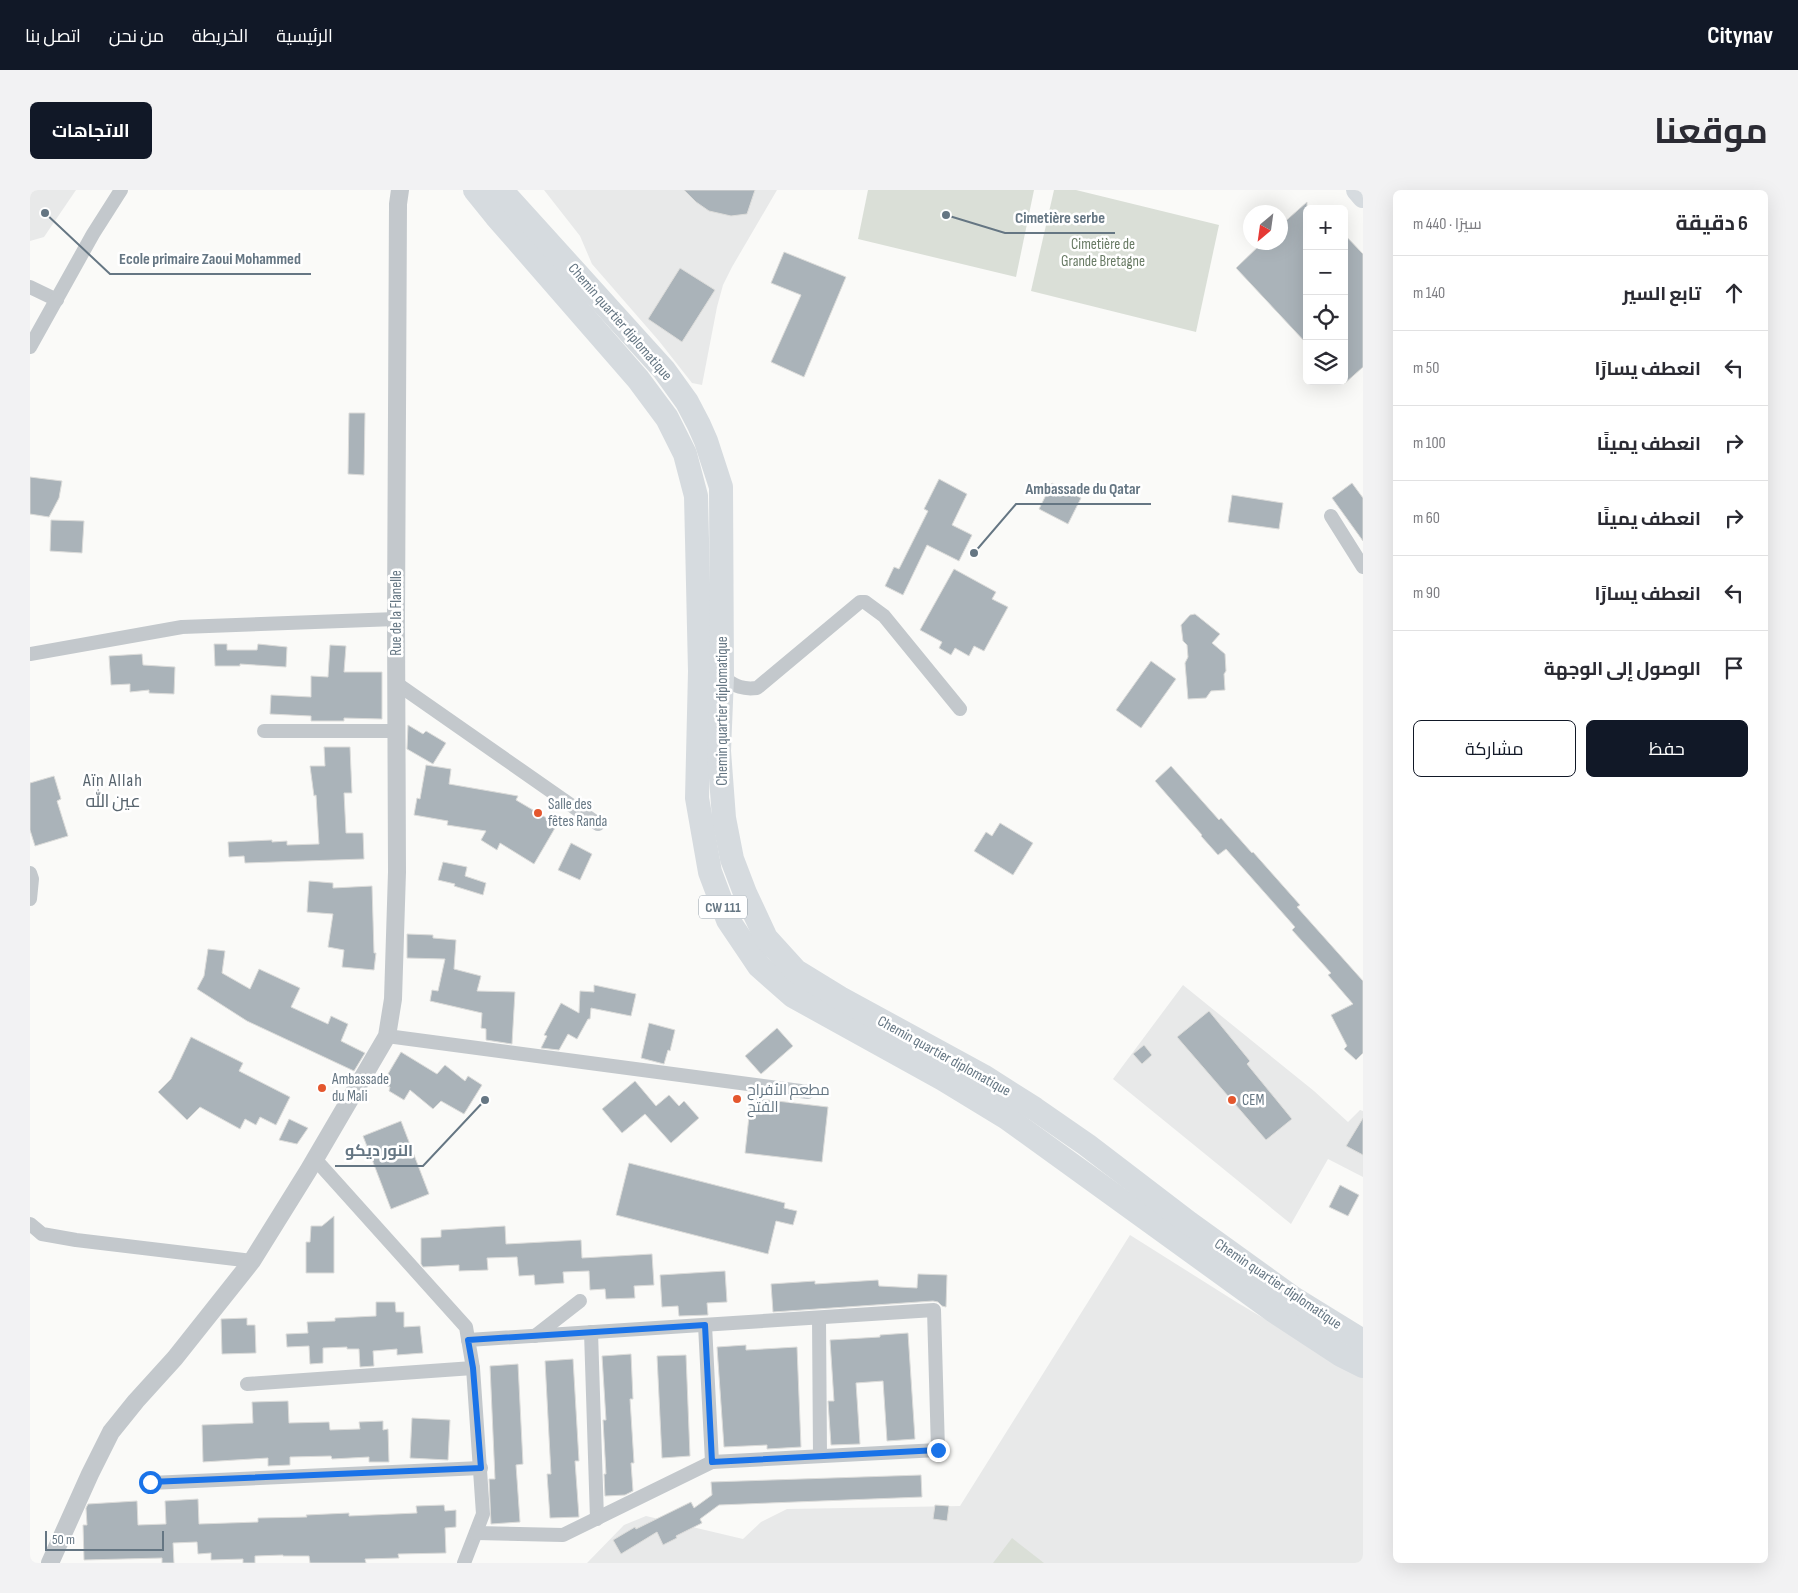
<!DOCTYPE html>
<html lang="ar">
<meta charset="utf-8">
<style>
:root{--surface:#fff;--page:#f2f2f3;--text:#2b2b33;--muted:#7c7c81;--line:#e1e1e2;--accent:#111827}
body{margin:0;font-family:"Sofia Sans Condensed",Cairo,sans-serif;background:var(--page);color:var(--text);direction:rtl}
.controls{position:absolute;right:15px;top:15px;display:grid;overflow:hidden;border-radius:8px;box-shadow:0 5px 20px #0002}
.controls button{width:45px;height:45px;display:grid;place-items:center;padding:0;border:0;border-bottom:1px solid var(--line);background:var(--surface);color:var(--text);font:25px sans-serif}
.compass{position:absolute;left:1213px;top:15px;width:45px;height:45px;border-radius:50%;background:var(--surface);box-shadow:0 5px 20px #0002;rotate:209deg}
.scale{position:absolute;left:15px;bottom:12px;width:119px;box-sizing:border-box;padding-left:5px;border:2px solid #657683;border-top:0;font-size:14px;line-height:18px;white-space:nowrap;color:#657683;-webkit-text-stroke:4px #fff;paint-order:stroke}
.stop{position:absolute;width:15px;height:15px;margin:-11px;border:4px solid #1a73e8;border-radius:50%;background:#fff}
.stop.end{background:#1a73e8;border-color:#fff;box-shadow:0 1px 5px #0008}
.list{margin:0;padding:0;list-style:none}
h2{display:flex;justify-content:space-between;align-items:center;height:65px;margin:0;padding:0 20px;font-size:21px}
h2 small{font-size:16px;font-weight:400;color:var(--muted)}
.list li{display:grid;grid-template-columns:32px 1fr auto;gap:15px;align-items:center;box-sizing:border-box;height:75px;padding:0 20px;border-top:1px solid var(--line)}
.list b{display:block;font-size:19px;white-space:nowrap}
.list em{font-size:16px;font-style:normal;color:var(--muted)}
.actions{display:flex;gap:10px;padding:15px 20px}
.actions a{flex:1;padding:11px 0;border:1px solid var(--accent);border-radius:8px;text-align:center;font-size:18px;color:var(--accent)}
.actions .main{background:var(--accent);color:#fff}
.icon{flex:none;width:28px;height:28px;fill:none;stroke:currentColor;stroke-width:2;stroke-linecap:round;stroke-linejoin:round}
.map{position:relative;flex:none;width:1333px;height:1373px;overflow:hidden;direction:ltr;border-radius:8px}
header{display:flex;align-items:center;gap:30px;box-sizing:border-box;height:70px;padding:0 25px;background:var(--accent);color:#fff}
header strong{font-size:24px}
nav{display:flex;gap:28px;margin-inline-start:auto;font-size:18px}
.intro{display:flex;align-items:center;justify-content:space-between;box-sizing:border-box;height:120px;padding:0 30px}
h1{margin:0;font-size:35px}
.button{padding:12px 22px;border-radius:8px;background:var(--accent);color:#fff;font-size:18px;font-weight:700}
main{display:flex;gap:30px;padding:0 30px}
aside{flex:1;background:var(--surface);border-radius:8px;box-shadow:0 5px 20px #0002}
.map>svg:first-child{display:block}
.built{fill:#e8e9e9}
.green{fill:#dadfd7}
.building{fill:#aab3b9;stroke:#dcdcda}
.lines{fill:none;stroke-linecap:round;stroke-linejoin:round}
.minor{stroke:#c3c8cc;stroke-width:14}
.tertiary{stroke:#c3c8cc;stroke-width:18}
.primary{stroke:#d6dbdf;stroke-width:22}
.trunk{stroke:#d6dbdf;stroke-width:24}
.route{stroke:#1a73e8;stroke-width:6}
.poi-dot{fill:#e4572e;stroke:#fff;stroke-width:2}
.labels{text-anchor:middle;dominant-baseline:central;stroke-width:5;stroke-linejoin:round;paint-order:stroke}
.shield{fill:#fff;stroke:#939fa8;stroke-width:1}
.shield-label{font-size:14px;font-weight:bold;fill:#657683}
.park-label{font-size:15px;fill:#687a64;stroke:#fff}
.street-label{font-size:15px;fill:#657683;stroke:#fff}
.poi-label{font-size:15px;fill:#657683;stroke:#fff;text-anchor:start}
.quarter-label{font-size:18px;letter-spacing:1px;fill:#57646e;stroke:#fff}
.leader{fill:none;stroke:#657683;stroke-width:2}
.callout-dot{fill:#657683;stroke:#fff;stroke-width:2}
.callout-label{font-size:16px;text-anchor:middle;font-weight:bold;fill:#657683;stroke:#fff;stroke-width:5;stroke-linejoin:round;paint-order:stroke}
</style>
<header>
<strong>Citynav</strong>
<nav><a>الرئيسية</a><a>الخريطة</a><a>من نحن</a><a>اتصل بنا</a></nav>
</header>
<div class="intro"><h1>موقعنا</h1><a class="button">الاتجاهات</a></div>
<main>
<aside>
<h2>6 دقيقة<small>سيرًا · 440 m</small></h2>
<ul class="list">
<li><svg class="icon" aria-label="ahead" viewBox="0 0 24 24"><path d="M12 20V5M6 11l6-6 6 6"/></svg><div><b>تابع السير</b></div><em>140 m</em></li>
<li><svg class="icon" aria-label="left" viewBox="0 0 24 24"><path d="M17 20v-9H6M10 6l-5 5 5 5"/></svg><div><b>انعطف يسارًا</b></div><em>50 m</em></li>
<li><svg class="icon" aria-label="right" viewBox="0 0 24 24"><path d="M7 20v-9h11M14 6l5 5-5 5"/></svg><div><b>انعطف يمينًا</b></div><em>100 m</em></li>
<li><svg class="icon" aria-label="right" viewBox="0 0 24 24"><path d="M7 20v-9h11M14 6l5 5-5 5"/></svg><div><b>انعطف يمينًا</b></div><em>60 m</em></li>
<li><svg class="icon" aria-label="left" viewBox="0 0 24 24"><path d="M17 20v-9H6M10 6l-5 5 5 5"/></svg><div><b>انعطف يسارًا</b></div><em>90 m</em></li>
<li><svg class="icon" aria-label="arrive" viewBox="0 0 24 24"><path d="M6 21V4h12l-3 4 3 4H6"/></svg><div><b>الوصول إلى الوجهة</b></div></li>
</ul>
<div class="actions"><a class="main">حفظ</a><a>مشاركة</a></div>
</aside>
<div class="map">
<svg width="1333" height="1373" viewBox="0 0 1333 1373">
<rect width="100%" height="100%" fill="#fafaf8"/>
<g class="built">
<path d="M 0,0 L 46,0 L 14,47 L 0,51 Z"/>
<path d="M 514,0 L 747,0 L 702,77 L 693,95 L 687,117 L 672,195 L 662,193 L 629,151 L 562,74 L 550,46 Z"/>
<path d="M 1153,795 L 1284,901 L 1318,932 L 1330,920 L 1333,921 L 1333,987 L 1298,969 L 1261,1034 L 1083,889 Z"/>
<path d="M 1100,1045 L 1208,1113 L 1333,1187 L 1333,1373 L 557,1373 L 594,1335 L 616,1326 L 713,1349 L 731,1332 L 757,1319 L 930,1316 Z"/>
</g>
<g class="green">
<path d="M 838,0 L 1004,0 L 986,87 L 828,49 Z"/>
<path d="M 1024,0 L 1046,0 L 1189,35 L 1166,142 L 1001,101 Z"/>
<path d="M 982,1348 L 1014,1373 L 963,1373 Z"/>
</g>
<g class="building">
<path d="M 654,0 L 725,0 L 717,24 L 701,26 L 679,21 L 666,12 Z"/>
<path d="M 1277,12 L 1277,154 L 1206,78 L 1233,52 L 1250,52 L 1250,36 Z"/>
<path d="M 1314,44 L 1333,64 L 1333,177 L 1314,194 Z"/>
<path d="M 754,62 L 816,87 L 774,187 L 741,172 L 771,105 L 741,93 Z"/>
<path d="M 650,78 L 685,100 L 652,152 L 618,129 Z"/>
<path d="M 319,223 L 335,223 L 334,285 L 318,284 Z"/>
<path d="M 0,287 L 32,291 L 29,308 L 19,327 L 0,324 Z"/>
<path d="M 909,289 L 937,304 L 922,335 L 942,345 L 929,371 L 897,355 L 873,405 L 855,396 L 864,377 L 869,379 L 898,321 L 894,319 Z"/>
<path d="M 1022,293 L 1051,308 L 1038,334 L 1009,319 Z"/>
<path d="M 1322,293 L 1333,308 L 1333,351 L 1302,308 Z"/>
<path d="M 1202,305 L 1253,313 L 1249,339 L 1198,332 Z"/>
<path d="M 21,330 L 54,331 L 52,363 L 20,361 Z"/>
<path d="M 924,379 L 966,402 L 962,409 L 978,417 L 954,461 L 944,456 L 939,466 L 925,458 L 921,465 L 909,458 L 912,452 L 890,440 Z"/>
<path d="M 1165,424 L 1190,444 L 1182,453 L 1195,464 L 1196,481 L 1194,484 L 1195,500 L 1181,501 L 1176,508 L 1158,509 L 1155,473 L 1158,467 L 1157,455 L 1153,451 L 1151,435 L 1160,425 Z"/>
<path d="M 184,454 L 197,454 L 197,460 L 227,460 L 228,454 L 257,457 L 256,477 L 210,474 L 210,476 L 185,476 Z"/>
<path d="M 300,455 L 316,456 L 314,482 L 352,482 L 352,529 L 314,528 L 314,531 L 281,531 L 281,526 L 240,524 L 241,505 L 281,507 L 281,486 L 298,487 Z"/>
<path d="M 112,464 L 113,475 L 145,477 L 144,504 L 119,503 L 119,500 L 100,502 L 100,494 L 81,495 L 79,466 Z"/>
<path d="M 1121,471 L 1146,489 L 1111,538 L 1086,520 Z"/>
<path d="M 378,535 L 393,544 L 396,541 L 416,553 L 403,574 L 377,559 Z"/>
<path d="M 294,557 L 320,557 L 322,603 L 314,603 L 316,643 L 333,643 L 334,669 L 215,673 L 214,666 L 199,667 L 198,652 L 242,650 L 242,652 L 257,651 L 257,655 L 289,654 L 286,605 L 284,606 L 280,576 L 295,576 Z"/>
<path d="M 396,575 L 421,579 L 419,594 L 488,606 L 486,610 L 525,633 L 525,638 L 504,674 L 470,653 L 467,660 L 451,650 L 456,641 L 417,635 L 418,631 L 384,625 L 387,608 L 390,609 Z"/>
<path d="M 1141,576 L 1189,630 L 1191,628 L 1222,663 L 1223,662 L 1270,715 L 1267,717 L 1333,791 L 1333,863 L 1326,870 L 1314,859 L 1317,856 L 1301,825 L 1323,814 L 1298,785 L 1301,783 L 1262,740 L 1265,737 L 1196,659 L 1188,665 L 1171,646 L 1172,645 L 1125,591 Z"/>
<path d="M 24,586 L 31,609 L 27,611 L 38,646 L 5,656 L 0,640 L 0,593 Z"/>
<path d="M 970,633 L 1003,653 L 983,685 L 944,661 L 956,642 L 962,646 Z"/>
<path d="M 541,653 L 562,664 L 550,690 L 528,680 Z"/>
<path d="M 413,672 L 437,677 L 435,686 L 456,693 L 453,705 L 424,696 L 425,694 L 408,690 Z"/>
<path d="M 279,691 L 303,693 L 303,698 L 342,696 L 344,763 L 346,763 L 344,780 L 312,777 L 314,760 L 298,757 L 303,724 L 277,722 Z"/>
<path d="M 377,744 L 403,745 L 403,748 L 426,750 L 424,779 L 451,786 L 447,801 L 485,802 L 482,854 L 456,850 L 456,839 L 451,838 L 452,823 L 400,811 L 402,800 L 408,801 L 415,769 L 377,768 Z"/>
<path d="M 178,759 L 195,761 L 192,783 L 220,799 L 229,779 L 270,798 L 261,817 L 298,834 L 301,826 L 318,834 L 311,851 L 335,863 L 324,881 L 217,831 L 167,799 L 174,786 Z"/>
<path d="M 564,795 L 606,804 L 601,826 L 561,818 L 560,829 L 558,829 L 547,849 L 538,844 L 529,860 L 511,858 L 517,846 L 514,845 L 531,813 L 549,823 L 550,801 L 564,802 Z"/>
<path d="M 1179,821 L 1220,871 L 1217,874 L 1262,929 L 1236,950 L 1147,847 Z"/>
<path d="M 619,833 L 645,840 L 640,861 L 638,860 L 634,874 L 611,868 Z"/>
<path d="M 747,838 L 763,856 L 731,884 L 715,866 Z"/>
<path d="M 161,847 L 213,873 L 209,881 L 260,907 L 246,935 L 230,927 L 226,935 L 215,929 L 210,939 L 170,917 L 157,930 L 128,902 L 141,889 Z"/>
<path d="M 1114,855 L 1122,865 L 1112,874 L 1103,864 Z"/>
<path d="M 371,862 L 407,884 L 415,875 L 435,891 L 438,886 L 452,895 L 434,924 L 411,911 L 403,919 L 380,900 L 374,910 L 359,901 L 360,897 L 352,894 Z"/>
<path d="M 605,891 L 626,916 L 639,905 L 649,916 L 654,911 L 669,928 L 641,953 L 615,924 L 592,943 L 572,919 Z"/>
<path d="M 721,908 L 798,917 L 792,972 L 715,963 Z"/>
<path d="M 1333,928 L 1333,965 L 1316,956 Z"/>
<path d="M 259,929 L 278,938 L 267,954 L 249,950 Z"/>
<path d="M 371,931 L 399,1004 L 361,1019 L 333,946 Z"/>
<path d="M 599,973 L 755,1013 L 754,1018 L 767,1021 L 763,1035 L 746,1031 L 738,1064 L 586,1025 Z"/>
<path d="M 1310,995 L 1329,1005 L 1318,1026 L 1299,1017 Z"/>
<path d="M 304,1026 L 304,1083 L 276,1083 L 276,1052 L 280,1052 L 281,1036 L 292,1036 Z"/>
<path d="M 475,1036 L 476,1054 L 551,1050 L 552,1068 L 622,1064 L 624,1095 L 604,1096 L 605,1108 L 576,1109 L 575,1099 L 560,1100 L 559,1081 L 533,1082 L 534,1093 L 505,1095 L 504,1085 L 489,1086 L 487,1067 L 457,1068 L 458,1080 L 429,1081 L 429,1075 L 393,1077 L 391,1074 L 391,1048 L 411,1047 L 411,1040 Z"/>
<path d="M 695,1081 L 697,1112 L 677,1113 L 678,1125 L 649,1126 L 648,1116 L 632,1117 L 630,1085 Z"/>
<path d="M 888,1084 L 917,1085 L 916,1117 L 912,1116 L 908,1112 L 903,1111 L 743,1122 L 741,1094 L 785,1091 L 785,1094 L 848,1090 L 849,1096 L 887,1098 Z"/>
<path d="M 346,1112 L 365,1112 L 366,1122 L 374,1122 L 374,1137 L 390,1136 L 393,1163 L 367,1165 L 367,1159 L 343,1161 L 344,1176 L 330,1177 L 329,1159 L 317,1159 L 317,1157 L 293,1158 L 293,1173 L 280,1174 L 279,1156 L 257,1157 L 256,1144 L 278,1143 L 277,1132 L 305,1131 L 305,1128 L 346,1126 Z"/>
<path d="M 217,1128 L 217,1135 L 225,1135 L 226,1163 L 192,1164 L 191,1129 Z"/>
<path d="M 878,1143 L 885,1249 L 857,1251 L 853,1191 L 826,1193 L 830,1254 L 801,1255 L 798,1211 L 804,1211 L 800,1150 L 850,1147 L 850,1145 Z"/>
<path d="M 716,1155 L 716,1160 L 767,1157 L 771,1257 L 737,1259 L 737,1255 L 694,1257 L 687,1157 Z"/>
<path d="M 601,1164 L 603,1209 L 600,1209 L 604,1273 L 601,1273 L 603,1301 L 595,1305 L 575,1306 L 574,1284 L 576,1284 L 573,1230 L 576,1230 L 572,1166 Z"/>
<path d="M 656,1165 L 660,1266 L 632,1268 L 627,1166 Z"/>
<path d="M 543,1169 L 549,1271 L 545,1271 L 549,1327 L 520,1328 L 517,1284 L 521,1284 L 515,1171 Z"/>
<path d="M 488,1174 L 493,1274 L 486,1275 L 490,1332 L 461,1334 L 459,1289 L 465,1289 L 460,1176 Z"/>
<path d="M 258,1211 L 259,1233 L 299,1232 L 300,1240 L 330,1239 L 329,1232 L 353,1231 L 353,1240 L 358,1239 L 359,1272 L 339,1272 L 339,1267 L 302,1269 L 301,1266 L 260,1267 L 260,1275 L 238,1276 L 238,1268 L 173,1272 L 172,1235 L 223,1233 L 222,1212 Z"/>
<path d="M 382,1228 L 420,1230 L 418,1270 L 380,1268 Z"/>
<path d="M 891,1285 L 892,1307 L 689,1315 L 670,1329 L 672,1333 L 646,1346 L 647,1348 L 633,1355 L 627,1342 L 591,1364 L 583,1350 L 605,1337 L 606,1339 L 661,1312 L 664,1318 L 682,1305 L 681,1292 Z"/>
<path d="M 168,1309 L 169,1334 L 228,1332 L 228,1328 L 277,1327 L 276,1325 L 319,1323 L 319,1326 L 387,1323 L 386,1316 L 414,1315 L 415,1321 L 426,1320 L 426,1337 L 415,1338 L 416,1363 L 368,1364 L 369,1368 L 335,1369 L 336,1373 L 280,1373 L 279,1366 L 253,1366 L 253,1365 L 225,1366 L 225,1373 L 213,1373 L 213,1369 L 181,1370 L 181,1363 L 168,1364 L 167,1352 L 143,1353 L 144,1373 L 132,1373 L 132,1368 L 54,1370 L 53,1335 L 57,1335 L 56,1318 L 58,1314 L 107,1311 L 108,1335 L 136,1334 L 135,1311 Z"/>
<path d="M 905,1315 L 919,1316 L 917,1331 L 903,1329 Z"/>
</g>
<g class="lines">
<g class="minor">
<path d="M 0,97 L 27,110"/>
<path d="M 0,157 L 63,44 L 91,0"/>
<path d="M 1301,326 L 1333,377"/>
<path d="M 0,464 L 152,437 L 366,429"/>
<path d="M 692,487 C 705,495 710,500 727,498 L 830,412 L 835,412 L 854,426 L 930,519"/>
<path d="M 366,493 L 568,634"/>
<path d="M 234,541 L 366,541"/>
<path d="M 0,683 L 2,689 L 0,709"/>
<path d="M 357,846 L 778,902"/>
<path d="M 285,969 L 436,1137 L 443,1178 L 453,1324 L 434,1373"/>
<path d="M 0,1034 L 12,1044 L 46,1050 L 222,1071"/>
<path d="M 789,1128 L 790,1266"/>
<path d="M 675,1135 L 682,1272"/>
<path d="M 561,1142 L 567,1329"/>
<path d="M 505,1146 L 550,1111"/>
<path d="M 438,1150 L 904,1120 L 908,1260 L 682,1272 L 533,1345 L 446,1343"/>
<path d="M 217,1194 L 443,1178"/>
<path d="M 120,1293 L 451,1278"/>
</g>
<path class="tertiary" d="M 20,1373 L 60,1284 L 81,1242 L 106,1211 L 145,1168 L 222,1071 L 278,981 L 357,846 L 363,809 L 367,682 L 366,429 L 368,14 L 370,0"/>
<path class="primary" d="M 1327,0 L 1333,7"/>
<g class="trunk">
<path d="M 445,0 L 466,26 L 608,189 L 637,228 L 655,264 L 666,306 L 670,481 L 667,608 L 680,682 L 698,730 L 729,776 L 763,806 L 913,889 L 977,928 L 1244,1121 L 1311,1165 L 1333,1176"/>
<path d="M 471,0 L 634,180 L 657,212 L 669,235 L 676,251 L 691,297 L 692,487 L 689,561 L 694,628 L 702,669 L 715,703 L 736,748 L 766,781 L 810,808 L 953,886 L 1005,919 L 1057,955 L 1159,1033 L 1263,1108 L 1333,1151"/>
</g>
</g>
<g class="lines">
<path class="route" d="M 120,1292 L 451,1278 L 443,1178 L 438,1150 L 675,1135 L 682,1272 L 908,1260"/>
</g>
<g class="poi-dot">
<circle cx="508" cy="623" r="5"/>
<circle cx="292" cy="898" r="5"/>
<circle cx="707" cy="909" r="5"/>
<circle cx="1202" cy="910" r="5"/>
</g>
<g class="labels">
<rect class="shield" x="669" y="705.5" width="48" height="23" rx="4"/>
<g class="shield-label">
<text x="693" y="717">CW 111</text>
</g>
<g class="park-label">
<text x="1073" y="54">Cimetière de<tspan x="1073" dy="17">Grande Bretagne</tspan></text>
</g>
<g class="street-label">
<text transform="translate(590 132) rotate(49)">Chemin quartier diplomatique</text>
<text transform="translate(366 423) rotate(-90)">Rue de la Flanelle</text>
<text transform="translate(692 521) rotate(-90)">Chemin quartier diplomatique</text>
<text transform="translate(914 866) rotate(29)">Chemin quartier diplomatique</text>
<text transform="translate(1248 1094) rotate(34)">Chemin quartier diplomatique</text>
</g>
<g class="poi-label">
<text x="518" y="614">Salle des<tspan x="518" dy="17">fêtes Randa</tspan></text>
<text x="302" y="889">Ambassade<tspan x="302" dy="17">du Mali</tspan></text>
<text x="717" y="900">مطعم الأفراح<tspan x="717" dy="17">الفتح</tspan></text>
<text x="1212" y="910">CEM</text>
</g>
<g class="quarter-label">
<text x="83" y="590">Aïn Allah<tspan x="83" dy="21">عين الله</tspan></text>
</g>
</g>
<path class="leader" d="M916 25L975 43H1085M15 23L80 84H281M944 363L986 314H1121M455 910L393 976H305"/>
<g class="callout-dot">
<circle cx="916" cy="25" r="5"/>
<circle cx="15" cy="23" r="5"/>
<circle cx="944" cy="363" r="5"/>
<circle cx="455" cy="910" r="5"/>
</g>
<g class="callout-label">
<text x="1030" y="33">Cimetière serbe</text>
<text x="180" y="74">Ecole primaire Zaoui Mohammed</text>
<text x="1053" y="304">Ambassade du Qatar</text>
<text x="349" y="966">النور ديكو</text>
</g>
</svg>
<div class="controls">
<button>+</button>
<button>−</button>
<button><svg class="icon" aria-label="locate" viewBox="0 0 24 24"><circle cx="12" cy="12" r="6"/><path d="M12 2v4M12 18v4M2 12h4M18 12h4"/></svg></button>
<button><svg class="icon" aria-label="layers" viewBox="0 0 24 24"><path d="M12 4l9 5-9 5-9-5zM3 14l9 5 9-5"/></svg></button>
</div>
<svg class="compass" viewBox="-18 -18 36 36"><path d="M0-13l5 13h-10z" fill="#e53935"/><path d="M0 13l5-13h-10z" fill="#7c7c81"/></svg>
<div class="scale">50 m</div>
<div class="stop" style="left:120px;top:1292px"></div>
<div class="stop end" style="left:908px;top:1260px"></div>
</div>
</main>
